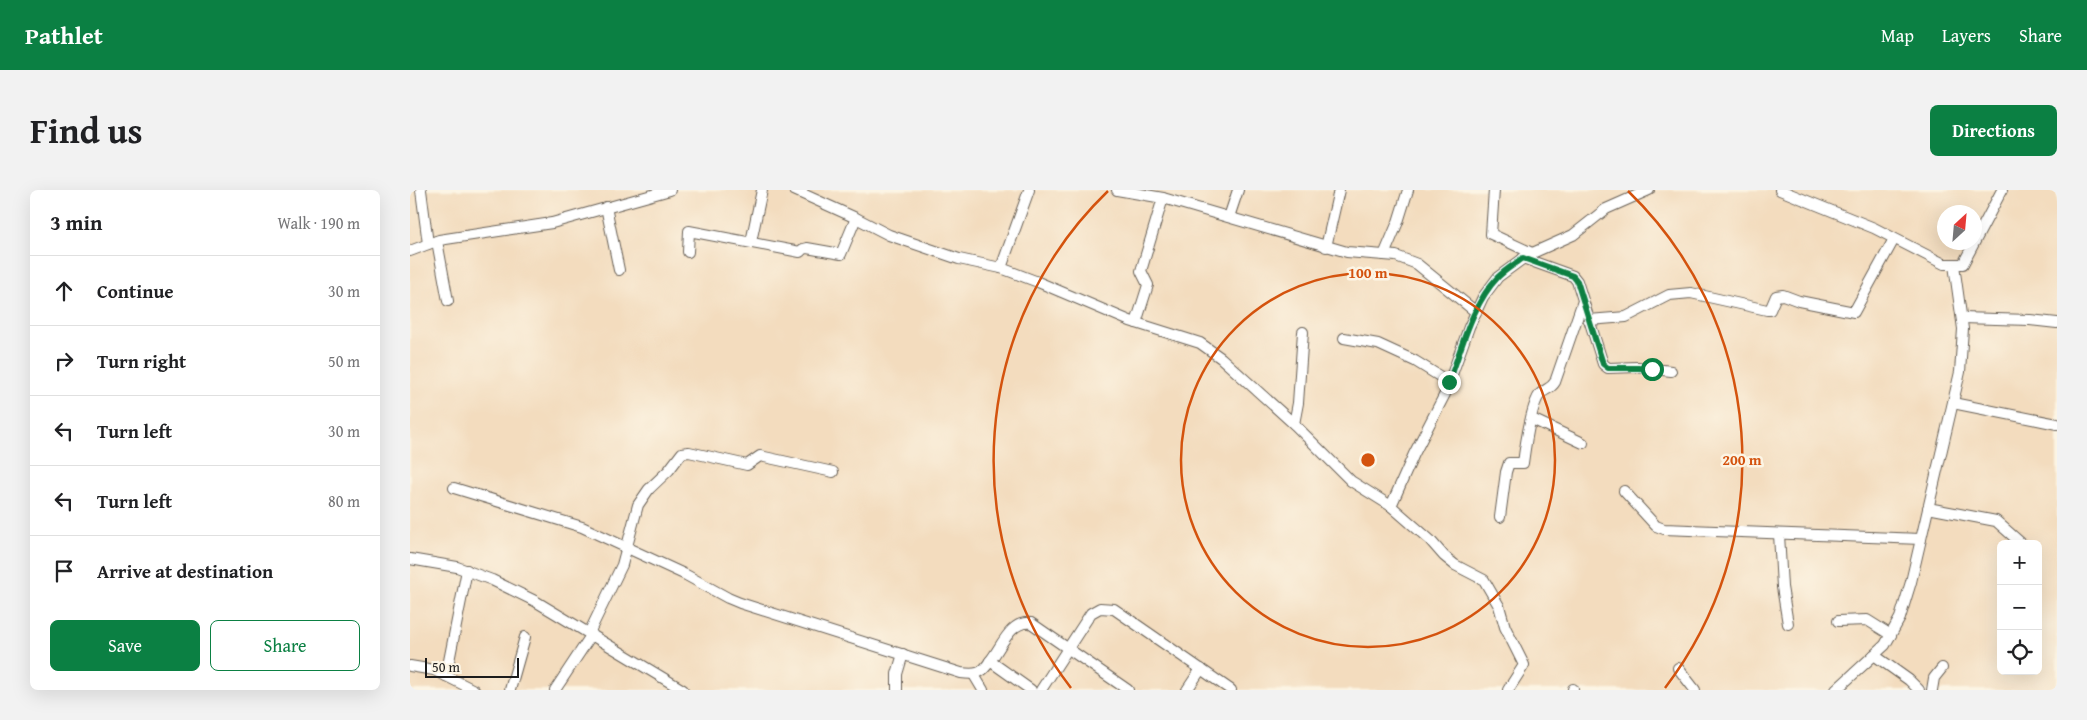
<!DOCTYPE html>
<meta charset="utf-8">
<style>
:root{--surface:#fff;--page:#f2f2f2;--text:#202124;--muted:#757577;--line:#e0e0e0;--accent:#0b8043}
body{margin:0;font-family:"Gentium Book Plus",serif;background:var(--page);color:var(--text)}
.controls{position:absolute;right:15px;bottom:15px;display:grid;overflow:hidden;border-radius:8px;box-shadow:0 5px 20px #0002}
.controls button{width:45px;height:45px;display:grid;place-items:center;padding:0;border:0;border-bottom:1px solid var(--line);background:var(--surface);color:var(--text);font:25px sans-serif}
.compass{position:absolute;left:1527px;top:15px;width:45px;height:45px;border-radius:50%;background:var(--surface);box-shadow:0 5px 20px #0002;rotate:26deg}
.scale{position:absolute;left:15px;bottom:12px;width:94px;box-sizing:border-box;padding-left:5px;border:2px solid #1c1c1c;border-top:0;font-size:14px;line-height:18px;white-space:nowrap;color:#1c1c1c;-webkit-text-stroke:4px #fcf5e5;paint-order:stroke}
.stop{position:absolute;width:15px;height:15px;margin:-11px;border:4px solid #0b8043;border-radius:50%;background:#fff}
.stop.end{background:#0b8043;border-color:#fff;box-shadow:0 1px 5px #0008}
.list{margin:0;padding:0;list-style:none}
h2{display:flex;justify-content:space-between;align-items:center;height:65px;margin:0;padding:0 20px;font-size:21px}
h2 small{font-size:16px;font-weight:400;color:var(--muted)}
.list li{display:grid;grid-template-columns:32px 1fr auto;gap:15px;align-items:center;box-sizing:border-box;height:70px;padding:0 20px;border-top:1px solid var(--line)}
.list b{display:block;font-size:19px;white-space:nowrap}
.list em{font-size:16px;font-style:normal;color:var(--muted)}
.actions{display:flex;gap:10px;padding:15px 20px}
.actions a{flex:1;padding:11px 0;border:1px solid var(--accent);border-radius:8px;text-align:center;font-size:18px;color:var(--accent)}
.actions .main{background:var(--accent);color:#fff}
.icon{flex:none;width:28px;height:28px;fill:none;stroke:currentColor;stroke-width:2;stroke-linecap:round;stroke-linejoin:round}
.map{position:relative;flex:none;width:1647px;height:500px;overflow:hidden;border-radius:8px}
header{display:flex;align-items:center;gap:30px;box-sizing:border-box;height:70px;padding:0 25px;background:var(--accent);color:#fff}
header strong{font-size:24px}
nav{display:flex;gap:28px;margin-inline-start:auto;font-size:18px}
.intro{display:flex;align-items:center;justify-content:space-between;box-sizing:border-box;height:120px;padding:0 30px}
h1{margin:0;font-size:35px}
.button{padding:12px 22px;border-radius:8px;background:var(--accent);color:#fff;font-size:18px;font-weight:700}
main{display:flex;gap:30px;padding:0 30px}
aside{flex:1;background:var(--surface);border-radius:8px;box-shadow:0 5px 20px #0002}
.map>svg:first-child{display:block}
.lines{fill:none;stroke-linecap:round;stroke-linejoin:round}
.street-casing{stroke:#675f55;stroke-width:12}
.street{stroke:#fff;stroke-width:10}
.route{stroke:#0b8043;stroke-width:6}
.ring{fill:none;stroke:#d4530e;stroke-width:2.5}
.centre{fill:#d4530e;stroke:#fcf5e5;stroke-width:2.5}
.ring-label{font-size:15px;text-anchor:middle;font-weight:bold;fill:#d4530e;stroke:#fcf5e5;stroke-width:5;stroke-linejoin:round;paint-order:stroke}
</style>
<header>
<strong>Pathlet</strong>
<nav><a>Map</a><a>Layers</a><a>Share</a></nav>
</header>
<div class="intro"><h1>Find us</h1><a class="button">Directions</a></div>
<main>
<aside>
<h2>3 min<small>Walk · 190 m</small></h2>
<ul class="list">
<li><svg class="icon" aria-label="ahead" viewBox="0 0 24 24"><path d="M12 20V5M6 11l6-6 6 6"/></svg><div><b>Continue</b></div><em>30 m</em></li>
<li><svg class="icon" aria-label="right" viewBox="0 0 24 24"><path d="M7 20v-9h11M14 6l5 5-5 5"/></svg><div><b>Turn right</b></div><em>50 m</em></li>
<li><svg class="icon" aria-label="left" viewBox="0 0 24 24"><path d="M17 20v-9H6M10 6l-5 5 5 5"/></svg><div><b>Turn left</b></div><em>30 m</em></li>
<li><svg class="icon" aria-label="left" viewBox="0 0 24 24"><path d="M17 20v-9H6M10 6l-5 5 5 5"/></svg><div><b>Turn left</b></div><em>80 m</em></li>
<li><svg class="icon" aria-label="arrive" viewBox="0 0 24 24"><path d="M6 21V4h12l-3 4 3 4H6"/></svg><div><b>Arrive at destination</b></div></li>
</ul>
<div class="actions"><a class="main">Save</a><a>Share</a></div>
</aside>
<div class="map">
<svg width="1647" height="500" viewBox="0 0 1647 500">
<rect width="100%" height="100%" fill="#fcf5e5"/>
<filter id="ink" filterUnits="userSpaceOnUse"><feTurbulence type="fractalNoise" baseFrequency=".02" numOctaves="2"/><feDisplacementMap in="SourceGraphic" scale="10" xChannelSelector="R" yChannelSelector="G"/><feConvolveMatrix kernelMatrix="1 2 1 2 8 2 1 2 1" color-interpolation-filters="sRGB"/></filter>
<filter id="wash" filterUnits="userSpaceOnUse"><feTurbulence type="fractalNoise" baseFrequency=".0096" numOctaves="4" result="noise"/><feDisplacementMap in="SourceGraphic" scale="20" xChannelSelector="R" yChannelSelector="G"/><feGaussianBlur stdDeviation="1.12" result="paint"/><feColorMatrix in="noise" values="0 0 0 0 0 0 0 0 0 0 0 0 0 0 0 0 0 1.4 0 .05"/><feComposite in="paint" operator="in"/></filter>
<g filter="url(#wash)">
<rect width="100%" height="100%" fill="#f3dcbe"/>
</g>
<g filter="url(#ink)">
<g class="lines">
<g class="street-casing">
<g id="street">
<path d="M 11,0 L 18,54"/>
<path d="M 384,0 L 446,28 L 479,45 L 549,69 L 591,78 L 628,92 L 720,131 L 790,153 L 811,168 L 884,234 L 941,291 L 981,316 L 1020,350 L 1034,366 L 1045,375 L 1074,390 L 1089,416 L 1095,437 L 1114,475 L 1098,500"/>
<path d="M 707,0 L 753,8 L 937,62 L 986,66 L 1007,74 L 1066,122"/>
<path d="M 1084,0 L 1081,44 L 1122,63"/>
<path d="M 1370,0 L 1464,38 L 1534,74 L 1553,74 L 1592,0"/>
<path d="M 196,17 L 209,80"/>
<path d="M 819,27 L 828,0"/>
<path d="M 27,51 L 38,111"/>
<path d="M 341,52 L 352,0"/>
<path d="M 916,57 L 929,0"/>
<path d="M 0,61 L 29,50 L 142,33 L 260,0"/>
<path d="M 278,62 L 279,41 L 390,62 L 393,59 L 397,58 L 431,64 L 446,28"/>
<path d="M 974,65 L 988,32 L 998,0"/>
<path d="M 1113,68 L 1163,86 L 1167,91 L 1193,174 L 1198,178 L 1228,177 L 1261,181"/>
<path d="M 591,78 L 619,0"/>
<path d="M 1552,128 L 1620,130 L 1647,133"/>
<path d="M 1179,130 L 1216,127 L 1259,105 L 1281,103 L 1357,120 L 1360,120 L 1366,106 L 1373,105 L 1389,111 L 1444,122 L 1484,49"/>
<path d="M 726,133 L 738,95 L 731,81 L 753,8"/>
<path d="M 934,148 L 968,154 L 1005,171 L 1039,192"/>
<path d="M 1543,213 L 1647,234"/>
<path d="M 1122,229 L 1173,253"/>
<path d="M 884,234 L 888,213 L 893,142"/>
<path d="M 44,298 L 172,337 L 276,385 L 318,408 L 330,413 L 551,483 C 566,485 572,484 580,471"/>
<path d="M 1214,301 L 1246,336 L 1254,339 L 1511,349"/>
<path d="M 981,316 L 1004,264 L 1035,204 L 1059,137 L 1073,107 L 1088,87 L 1118,65 L 1163,45 L 1196,19 L 1239,0"/>
<path d="M 1518,318 L 1586,331 L 1612,354"/>
<path d="M 1090,327 L 1096,282 L 1099,273 L 1113,273 C 1115,258 1121,215 1130,204 C 1135,199 1141,199 1145,192 L 1173,111"/>
<path d="M 1369,344 L 1372,397 L 1378,434"/>
<path d="M 0,369 L 47,377 L 82,390 L 125,411 L 273,500"/>
<path d="M 1428,431 L 1457,430 L 1481,445"/>
<path d="M 179,443 L 212,375 L 228,315 L 239,299 L 259,280 L 272,263 L 279,262 L 337,275 L 350,266 L 423,282"/>
<path d="M 1464,465 L 1499,490 L 1509,500"/>
<path d="M 0,476 L 24,480 L 64,500"/>
<path d="M 1268,478 L 1285,500"/>
<path d="M 564,485 L 573,500"/>
<path d="M 36,486 L 57,380"/>
<path d="M 100,500 L 115,447"/>
<path d="M 145,500 L 182,444"/>
<path d="M 487,500 L 487,484 L 493,464"/>
<path d="M 621,500 L 580,471 C 591,458 600,430 621,433 L 718,500"/>
<path d="M 631,500 L 681,423 L 690,418 L 704,419 L 821,500"/>
<path d="M 777,500 L 791,479"/>
<path d="M 1163,500 L 1163,499"/>
<path d="M 1426,500 L 1475,455 L 1490,428 L 1501,392 L 1550,182 L 1553,139 L 1544,75"/>
<path d="M 1522,500 L 1524,488 L 1532,478"/>
</g>
</g>
<use href="#street" class="street"/>
</g>
</g>
<g class="lines" filter="url(#ink)">
<path class="route" d="M 1039,192 C 1052,157 1062,114 1088,87 C 1095,80 1105,74 1113,68 L 1163,86 L 1167,91 L 1193,174 L 1198,178 L 1228,178 L 1242,179"/>
</g>
<g class="ring">
<circle cx="958" cy="270" r="187"/>
<path d="M661 498A374 374 0 0 1 698 1M1218 1A374 374 0 0 1 1255 498"/>
</g>
<circle cx="958" cy="270" r="8" class="centre"/>
<g class="ring-label">
<text x="958" y="88">100 m</text>
<text x="1332" y="275">200 m</text>
</g>
</svg>
<div class="controls">
<button>+</button>
<button>−</button>
<button><svg class="icon" aria-label="locate" viewBox="0 0 24 24"><circle cx="12" cy="12" r="6"/><path d="M12 2v4M12 18v4M2 12h4M18 12h4"/></svg></button>
</div>
<svg class="compass" viewBox="-18 -18 36 36"><path d="M0-13l5 13h-10z" fill="#e53935"/><path d="M0 13l5-13h-10z" fill="#757577"/></svg>
<div class="scale">50 m</div>
<div class="stop" style="left:1242px;top:179px"></div>
<div class="stop end" style="left:1039px;top:192px"></div>
</div>
</main>
